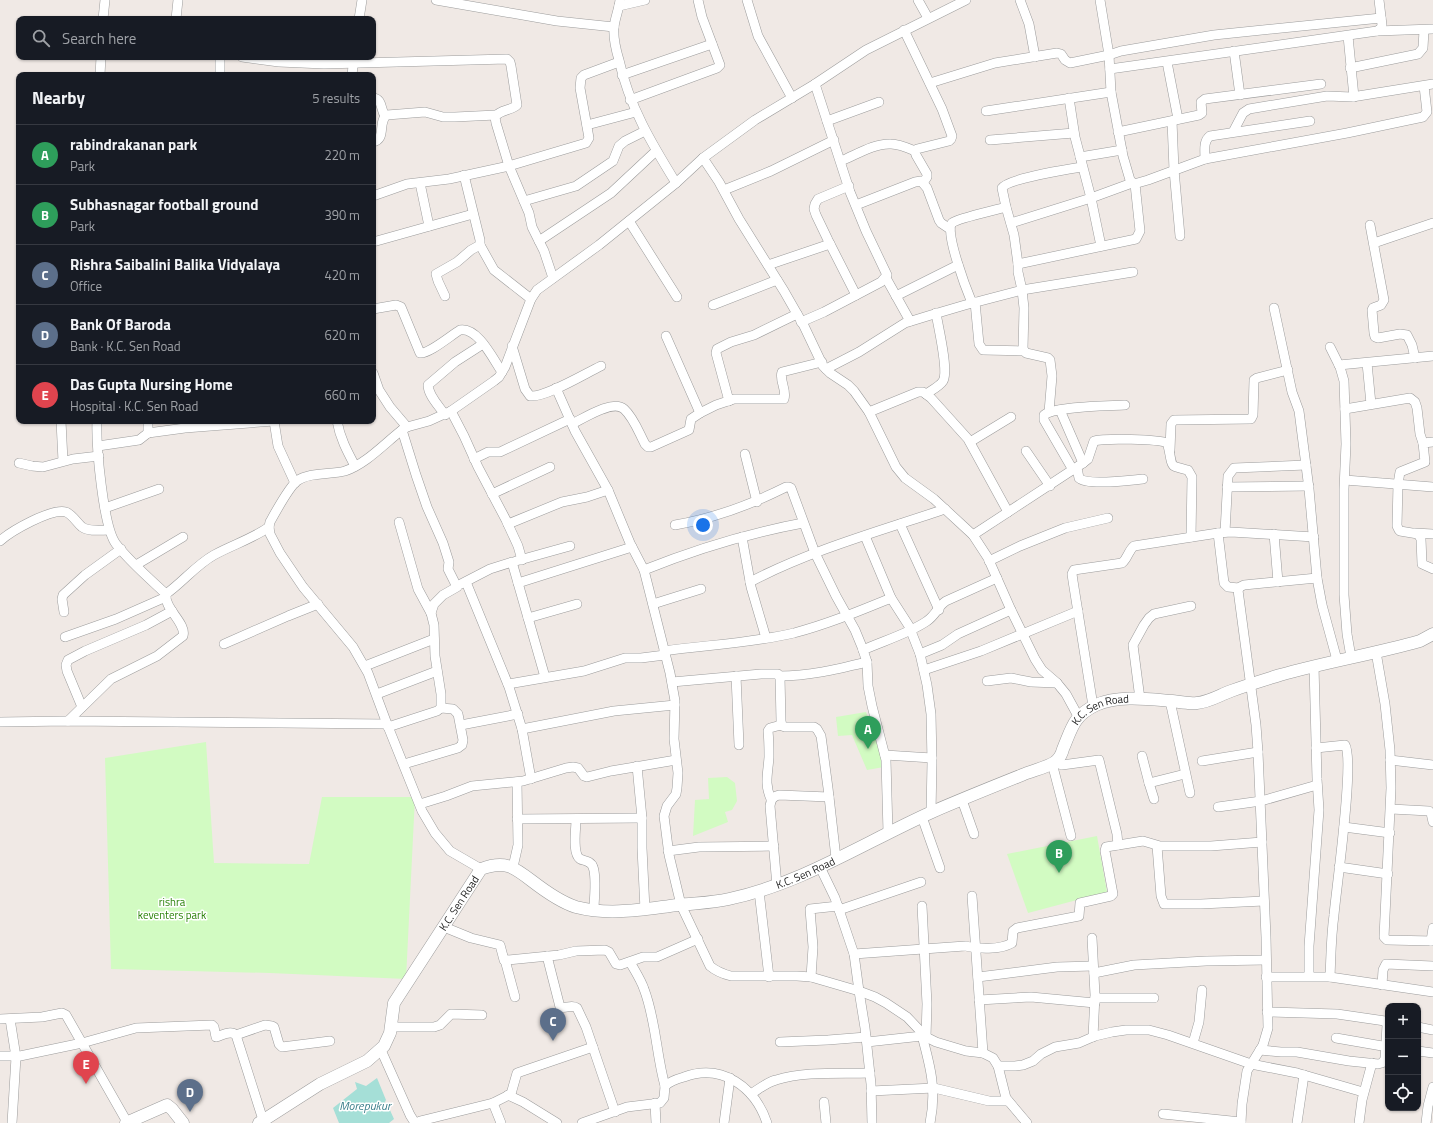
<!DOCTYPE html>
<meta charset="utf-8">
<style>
:root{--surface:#171b24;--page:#20242c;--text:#f1f3f6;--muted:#9ea1a6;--line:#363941;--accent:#0f766e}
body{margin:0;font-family:"Titillium Web",sans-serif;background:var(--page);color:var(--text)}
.controls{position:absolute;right:12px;bottom:12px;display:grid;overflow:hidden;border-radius:8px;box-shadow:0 1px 3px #0004}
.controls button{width:36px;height:36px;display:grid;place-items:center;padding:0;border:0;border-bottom:1px solid var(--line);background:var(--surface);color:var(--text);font:20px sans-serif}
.you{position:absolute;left:703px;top:525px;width:14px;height:14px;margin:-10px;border:3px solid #fff;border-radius:50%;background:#1a73e8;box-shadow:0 0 0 6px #1a73e833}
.badge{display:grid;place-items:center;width:26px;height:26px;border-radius:50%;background:var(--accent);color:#fff;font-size:13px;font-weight:700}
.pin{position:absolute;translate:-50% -33px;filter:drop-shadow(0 1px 2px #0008)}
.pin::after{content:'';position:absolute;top:21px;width:14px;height:12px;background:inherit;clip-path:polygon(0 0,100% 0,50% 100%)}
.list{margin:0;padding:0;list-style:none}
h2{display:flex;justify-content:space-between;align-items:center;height:52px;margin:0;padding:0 16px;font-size:17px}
h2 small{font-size:13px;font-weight:400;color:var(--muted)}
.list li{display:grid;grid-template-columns:26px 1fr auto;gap:12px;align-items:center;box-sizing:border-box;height:60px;padding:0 16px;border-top:1px solid var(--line)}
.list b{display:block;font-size:15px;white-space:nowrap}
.list p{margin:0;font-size:13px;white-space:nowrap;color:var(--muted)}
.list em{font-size:13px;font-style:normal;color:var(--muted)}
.icon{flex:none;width:22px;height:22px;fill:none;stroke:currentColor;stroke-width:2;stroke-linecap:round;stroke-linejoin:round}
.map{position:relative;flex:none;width:1433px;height:1123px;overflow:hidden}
.search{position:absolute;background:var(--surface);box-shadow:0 1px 3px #0004;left:16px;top:16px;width:360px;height:44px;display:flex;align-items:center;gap:10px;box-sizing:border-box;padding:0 14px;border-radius:8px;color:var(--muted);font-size:15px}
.panel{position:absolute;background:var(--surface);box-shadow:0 1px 3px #0004;left:16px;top:72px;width:360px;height:352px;border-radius:8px}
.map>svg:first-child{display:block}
.park{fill:#d2fbc2}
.water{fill:#a5dfd7}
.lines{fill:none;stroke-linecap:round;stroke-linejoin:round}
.minor-casing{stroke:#9c9c9c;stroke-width:10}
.tertiary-casing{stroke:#9c9c9c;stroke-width:13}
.minor{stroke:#fff;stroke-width:9}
.tertiary{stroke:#fff;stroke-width:12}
.labels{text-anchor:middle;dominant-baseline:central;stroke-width:3;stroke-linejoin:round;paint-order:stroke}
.street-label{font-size:11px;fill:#1f1f1f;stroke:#fff}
.park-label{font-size:11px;fill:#2a8209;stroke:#fff}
.water-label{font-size:12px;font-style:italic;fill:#3b7e8a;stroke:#fff}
</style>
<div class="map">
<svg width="1433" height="1123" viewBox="0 0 1433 1123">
<rect width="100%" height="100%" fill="#f0e9e5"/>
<g class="park">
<path d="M 866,712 L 875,737 L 884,767 L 867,770 L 852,735 L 838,736 L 836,717 Z"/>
<path d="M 206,742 L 214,863 L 309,864 L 322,797 L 415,797 L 406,979 L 270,973 L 111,969 L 105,758 Z"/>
<path d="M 727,777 L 735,783 L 737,801 L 732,810 L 725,812 L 728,822 L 693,836 L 695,800 L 709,799 L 708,778 Z"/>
<path d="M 1097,836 L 1107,892 L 1028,913 L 1007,854 Z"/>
</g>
<path class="water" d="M 377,1078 L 386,1100 L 384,1104 L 386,1109 L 389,1108 L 394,1119 L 389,1123 L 339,1123 L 333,1108 L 357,1089 L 355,1082 L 366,1086 Z"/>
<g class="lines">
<g class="minor-casing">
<g id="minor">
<path d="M 436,0 L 557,21 L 614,27"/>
<path d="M 620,0 C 619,9 615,18 614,27 C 613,38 616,50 619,60 C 629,106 652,144 676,183"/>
<path d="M 747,0 L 758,36 L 792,98"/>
<path d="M 918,0 L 928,18"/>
<path d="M 1020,0 L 1029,24 L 1035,57"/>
<path d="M 1100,0 L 1109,55 L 1111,92 L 1123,156 L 1130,180 L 1134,184 L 1148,180 L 1205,159 L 1347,133 L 1423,117 L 1427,112 L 1424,86"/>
<path d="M 619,6 L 645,0"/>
<path d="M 103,19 L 105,0"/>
<path d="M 176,19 L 178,0"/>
<path d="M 359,19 L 362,0"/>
<path d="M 904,30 L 942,109 L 952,136 L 951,139 L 949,141 L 917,149 L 915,151 L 916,155 L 927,174 L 927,177 L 923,183"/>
<path d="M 1377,31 L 1433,29"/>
<path d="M 1348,36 L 1354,97"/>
<path d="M 1234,51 L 1240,95"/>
<path d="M 220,57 L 220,75"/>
<path d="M 242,57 L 279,62 L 324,64 L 507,59 L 510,62 L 511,66 L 517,105 C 511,111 500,109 495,117 L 496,123 L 509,166 L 529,213 L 532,227 L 544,251 L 553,278"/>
<path d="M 1167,62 L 1178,119"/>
<path d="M 1350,68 L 1418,54 L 1423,48 L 1424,30"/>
<path d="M 1110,69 L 1377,31 L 1381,28 L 1382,25 L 1379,0"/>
<path d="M 100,75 L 101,57"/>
<path d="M 352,75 L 354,57"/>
<path d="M 622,75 L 712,44"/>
<path d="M 930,83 L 995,63 L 1057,53 L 1061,54 L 1065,60 L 1070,63 L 1109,55 L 1121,51 L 1214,35 L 1381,18"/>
<path d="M 373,98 C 383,99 380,109 385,116"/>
<path d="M 1069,98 L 1075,137 L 1091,198 L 1101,246"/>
<path d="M 630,100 L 717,68 L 720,65 L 702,17 L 698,0"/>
<path d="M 986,111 L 1111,92"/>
<path d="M 827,121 L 879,102"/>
<path d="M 1172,121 L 1174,170 L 1180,236"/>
<path d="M 587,125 L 636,112"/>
<path d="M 1118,132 L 1199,115 L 1202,113 L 1201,102 L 1205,99 L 1321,84"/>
<path d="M 1233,132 L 1243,113 L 1249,109 L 1327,96 L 1352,97 L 1433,84"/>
<path d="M 990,140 L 1074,133"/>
<path d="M 373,142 C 387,139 377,122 387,115 L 425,112 L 443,117 L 455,117 L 496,115"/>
<path d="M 1080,157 L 1122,150"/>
<path d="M 703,158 L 719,182 L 739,219 L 784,291 L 804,326 L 823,366 L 830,373 L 848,385 L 854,391 L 869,412 L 896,467 L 905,478 L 934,499 L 973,535 L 988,558 L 1011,610 L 1035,659 L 1042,670 L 1057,683 L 1066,694 L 1078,716"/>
<path d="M 1205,159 C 1205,151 1203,141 1210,136 L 1310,121"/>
<path d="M 841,161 C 856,155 874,143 891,144 C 899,144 908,148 915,151"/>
<path d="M 420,183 L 429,226"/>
<path d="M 849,186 L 818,199 L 815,204 L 814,209 L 816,215 L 828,240 L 856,295"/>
<path d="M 724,190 L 771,171 L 834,140"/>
<path d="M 373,196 L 407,184 L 449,179 L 509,166 L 586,143 L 589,138 L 580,88 L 581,78 L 584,75 L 619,62"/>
<path d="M 524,201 L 576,186 L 613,161 L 619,146 L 625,141 L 645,131"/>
<path d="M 856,205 L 915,182 L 921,181 L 927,188 L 939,220 L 941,223 L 950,229"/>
<path d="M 629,221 L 677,297"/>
<path d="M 1011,223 L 1091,198 L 1132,183"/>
<path d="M 1370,225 L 1384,300 L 1381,305 L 1373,308 L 1372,310 L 1374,333 L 1375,337 L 1378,338 L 1400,334 L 1407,335 L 1412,345 L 1415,358"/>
<path d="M 539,241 L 611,193 L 656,151"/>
<path d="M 373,242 L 473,214"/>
<path d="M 1374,243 L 1433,223"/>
<path d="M 480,245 L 494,270 L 531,299"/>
<path d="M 1018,264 L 1136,239 L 1140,231 L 1135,184"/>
<path d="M 768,265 L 830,244"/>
<path d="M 886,278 L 910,321"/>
<path d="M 445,296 L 438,281 L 436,274 L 457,262 L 471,250 L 480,245 L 480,240 L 464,175"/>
<path d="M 896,296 L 958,265"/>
<path d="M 975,302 L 979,344 L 983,350 L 1024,351"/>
<path d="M 972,303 C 967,291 944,231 952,223 C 958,218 997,210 1006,207"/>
<path d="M 713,305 L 777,280"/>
<path d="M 1274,308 L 1292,392 L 1299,411 L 1309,489 L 1317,578 L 1322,605 L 1337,660"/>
<path d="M 373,309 L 396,305 L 401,307 L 420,353 C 429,354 450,336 460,330 C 478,327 493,359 502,372"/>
<path d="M 801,322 L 824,312 L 881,282 L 887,275 L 866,231 L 850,192 L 815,84"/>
<path d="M 666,336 L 700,413 L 716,405 L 734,399 L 784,399 C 787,390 779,380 782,372 L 822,362"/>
<path d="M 512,346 L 525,389 L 530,396 C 545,398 586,373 601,366"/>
<path d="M 1330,347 L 1340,367 L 1344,381 L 1346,444 L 1344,489 L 1344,595 L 1347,634 L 1351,657"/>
<path d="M 1367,363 L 1371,404"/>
<path d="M 1339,365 L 1433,356"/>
<path d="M 826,369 L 859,352 L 905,323 L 931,315 L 965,305 L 1022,290 L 1133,272"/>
<path d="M 373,373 L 379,390 L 390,407 L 407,427"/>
<path d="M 556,388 L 575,431 L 608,490 L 630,543 L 644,570 L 670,673 L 675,701 L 674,739 L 678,773 L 677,788 L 676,794 L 667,806 L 664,816 L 669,855 L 681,905 L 710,966 C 717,972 723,974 731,976 L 797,976 L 811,977 L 859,991 L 875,997 L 886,1003 L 907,1017 L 926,1037 L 936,1042 L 966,1051 L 983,1053 L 993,1058 L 998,1066 L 1006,1098 L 1027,1123"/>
<path d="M 926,394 C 932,390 940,386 943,381 C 949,371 938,326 936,313"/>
<path d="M 729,401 L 716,353 L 717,349 L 731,342 L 754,335 L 797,314"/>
<path d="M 1345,409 L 1410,398 L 1415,402 L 1417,408 L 1420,434 L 1423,443"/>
<path d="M 1060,410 L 1083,463"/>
<path d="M 451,411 L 464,436 L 478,467 L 506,520 L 518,546 L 522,560"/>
<path d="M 869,412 L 918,392 L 923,392 L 931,398 L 968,439 L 1008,512"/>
<path d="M 1049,412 L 1052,376 L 1050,360 L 1048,358 L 1026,353 L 1023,349 L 1024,308 L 1022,290 L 1018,272 L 1018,264 L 1014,235 L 1006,207 L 1002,188 C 1007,179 1069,169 1082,167"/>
<path d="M 445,415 C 439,406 428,395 428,385 L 455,362 L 483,344"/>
<path d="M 61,421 L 63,461"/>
<path d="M 97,421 C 96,445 103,527 116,544 C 130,562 150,579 166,594"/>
<path d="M 274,421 L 278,446 L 295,483"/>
<path d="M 337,421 C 340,438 347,451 355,466"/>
<path d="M 572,424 C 584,418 613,399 624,409 C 634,418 639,433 645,444 L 648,447 L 651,447 L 689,430 L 691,419 L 700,413"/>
<path d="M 148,433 L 185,428 L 274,421"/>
<path d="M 970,442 L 1011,417"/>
<path d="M 1433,442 L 1423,443 L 1425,462 L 1400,472 L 1398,484 L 1397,526 L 1399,530 L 1400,531 L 1418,534 L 1421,539 L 1422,564 L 1433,569"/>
<path d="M 98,446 L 139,440 L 148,433 L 148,421"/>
<path d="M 1170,450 L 1171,424 L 1174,420 L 1251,419 L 1253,415 L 1254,380 L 1257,378 L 1288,370"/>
<path d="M 1026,451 L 1050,486"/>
<path d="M 745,454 L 757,502"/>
<path d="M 474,459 L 488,452 L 500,452 L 570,419"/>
<path d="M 19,463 L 32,466 L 43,467 L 73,459 L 99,456"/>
<path d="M 1077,468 L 1079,478 C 1087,486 1131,480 1143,479"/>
<path d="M 1073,470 L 1044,420 L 1044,415 C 1056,406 1108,406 1125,405"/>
<path d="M 1345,480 L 1433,487"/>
<path d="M 1227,487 L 1309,486"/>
<path d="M 492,494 L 550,467"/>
<path d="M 105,508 L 159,489"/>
<path d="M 399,522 L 418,589 L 431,613"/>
<path d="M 508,524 L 562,502 L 587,497 L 608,490"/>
<path d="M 900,524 L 939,610"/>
<path d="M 675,525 C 716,518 750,505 786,487 L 789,487 L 791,488 L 815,553 L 836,596 L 855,630 L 862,647 L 867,662 L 868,686 L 872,706 L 886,760 L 888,832"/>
<path d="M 1225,532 L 1228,476 L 1234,468 L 1306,465"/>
<path d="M 1218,533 L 1224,583 L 1228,587 L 1239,588"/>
<path d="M 1415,533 L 1433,534"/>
<path d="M 1274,534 L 1278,582"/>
<path d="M 973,535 L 1083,463 L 1088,459 L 1094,441 C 1104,438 1159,439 1167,443 C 1170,449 1170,464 1174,466 C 1178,468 1184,469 1188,470 L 1192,477 L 1191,537"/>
<path d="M 865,536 L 891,598 L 909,626 L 920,654 L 927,685 L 931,714 L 932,762 L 931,813"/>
<path d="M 742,537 L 751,587 L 766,638"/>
<path d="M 0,541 C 11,531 51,508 66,512 C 73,515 77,523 82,527 C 89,532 101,530 109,530"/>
<path d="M 516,561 L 570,546"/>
<path d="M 989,561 L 1020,546 L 1065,528 L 1108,518"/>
<path d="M 136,565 L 183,537"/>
<path d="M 644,570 C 696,549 749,533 803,523"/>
<path d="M 466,582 L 509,687 L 522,729 L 531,779"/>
<path d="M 750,582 C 811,550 880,531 945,509"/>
<path d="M 518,583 L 632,547"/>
<path d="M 461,584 L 490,569 L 512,562 L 545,677"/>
<path d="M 653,604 L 701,589"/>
<path d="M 64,612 L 62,599 L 63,595 L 85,575 L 121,549"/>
<path d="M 528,618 L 577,604"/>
<path d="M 65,637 L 116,619 L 166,597"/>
<path d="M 224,644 L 288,616 L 318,604"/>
<path d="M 863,650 C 883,641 910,633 927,621 C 936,615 938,606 946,601 L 997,578"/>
<path d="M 664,651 C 707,645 752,643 794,633 C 828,624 859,611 891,598"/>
<path d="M 1376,652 L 1385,704 L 1390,750 L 1391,788 L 1384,937 L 1387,940 L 1433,941"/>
<path d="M 920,654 L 942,645 L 958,634 L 1011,610"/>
<path d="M 365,666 L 434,639"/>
<path d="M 924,670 L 981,651 L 1078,611"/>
<path d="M 736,676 L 739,745"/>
<path d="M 779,676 C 810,676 838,669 867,662"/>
<path d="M 987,681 L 1011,678 L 1031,682 L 1057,683"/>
<path d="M 672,682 L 761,674 L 778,674 L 780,677 L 781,721 L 782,726 L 785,727 L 814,727 L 817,729 L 821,736 L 828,788 L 836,858"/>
<path d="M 508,684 L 584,671 L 625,658 L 641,658 L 665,655"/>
<path d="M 377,694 L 437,671"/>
<path d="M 1140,699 L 1133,645 L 1144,625 L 1149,618 L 1154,614 L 1191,606"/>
<path d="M 1170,701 L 1190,793"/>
<path d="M 1093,706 L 1073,581 L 1072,574 L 1074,570 L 1122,563 C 1128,558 1128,551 1134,546 L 1218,533 L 1231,532 L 1314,537"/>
<path d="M 82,707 L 67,671 L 66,665 L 68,660 L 85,651 L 146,625 L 172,611"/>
<path d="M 68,721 L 111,679 L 157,656 L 183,636 C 187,623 163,608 166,594 C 183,582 196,565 214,555 C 232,545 252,539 269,527"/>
<path d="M 0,722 L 68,721 L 387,724"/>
<path d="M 461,725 L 518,714"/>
<path d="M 388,727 L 437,711 L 441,708 L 441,694 L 435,656 L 434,625 L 431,613 L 434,604 L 443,595 L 457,587 L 448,569 L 449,562 L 443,543 L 427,507 L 416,475 L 402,430"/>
<path d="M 522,729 L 614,711 L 675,705"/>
<path d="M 1316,748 L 1345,745 C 1355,760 1336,890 1334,915 C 1331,936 1331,956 1330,977"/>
<path d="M 885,755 L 932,758"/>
<path d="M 1142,756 L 1149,783 L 1185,774"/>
<path d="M 1390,760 L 1433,765"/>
<path d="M 1202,761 L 1258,752"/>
<path d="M 1055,762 L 1062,765 L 1099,760 L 1117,834 L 1118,845"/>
<path d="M 1052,763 L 1071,836"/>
<path d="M 404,764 L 458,748 L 462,745 L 463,740 L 458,714 L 453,709 L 441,708"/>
<path d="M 637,766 L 642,818 L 642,848 L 645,910"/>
<path d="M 1149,783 L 1154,799"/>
<path d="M 771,799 C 764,784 768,773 769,757 C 769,749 769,740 768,731 L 770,728 L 781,725"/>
<path d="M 962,800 L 974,834"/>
<path d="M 420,804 L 446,796 L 472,786 L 523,781 L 566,768 L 573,767 L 578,768 L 584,776 L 587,777 L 611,771 L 676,760"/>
<path d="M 1218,807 L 1261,801 L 1317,785"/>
<path d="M 1391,809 L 1429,811 L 1431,813 L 1433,822"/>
<path d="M 922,817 L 940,868"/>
<path d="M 517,819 L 642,818"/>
<path d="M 576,820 C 576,829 572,853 580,859 C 585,861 591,861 593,867 C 597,878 594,898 594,910"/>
<path d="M 1344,827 L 1390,833"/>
<path d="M 1157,846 L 1161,896 L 1164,904 L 1201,904 L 1264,901"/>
<path d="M 668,851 L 699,847 L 774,846"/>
<path d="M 513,867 L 518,845 L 517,782"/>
<path d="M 820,867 L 835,898 L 854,954 L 859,991 L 865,1028 L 871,1084 L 872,1123"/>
<path d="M 1339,867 L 1388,874"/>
<path d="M 481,869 L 450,851 L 435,833 L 422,811 L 387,724 L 368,673 L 353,647 L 303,587 L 280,553 L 270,534 L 269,527 L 270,522 C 275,513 289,487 297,481 C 309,472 330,475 345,471 C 366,464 385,443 402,430 L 407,427 L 429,421 L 451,411 L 494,381 L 499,377 L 505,367 L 531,299 L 537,290 L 599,245 L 676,183 L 703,158 L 755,120 L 815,84 L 866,50 L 966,0"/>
<path d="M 777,886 L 770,806 C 771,800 772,797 779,795 L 829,797"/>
<path d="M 759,891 L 769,977"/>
<path d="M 972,896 L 983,1053"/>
<path d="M 922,906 L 927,1004 L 926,1037"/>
<path d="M 839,910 L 921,882"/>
<path d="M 444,927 L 471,938 L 500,945 L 504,960 L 507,960 L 559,955 L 576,951 L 605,950 L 609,952 L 616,964 L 620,965 L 643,957 L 657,957 L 698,939"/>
<path d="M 1092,938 L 1095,995 L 1093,1037"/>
<path d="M 1431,941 L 1433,928"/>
<path d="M 854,954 L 965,946 C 978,949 1000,950 1012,943 L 1013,931 L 1017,928 L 1079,916 L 1080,903 L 1111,896 L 1113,894 L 1105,851 L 1106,847 L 1143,841 L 1160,846 L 1211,846 L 1262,842"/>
<path d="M 547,956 L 560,1007 C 566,1009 572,1004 577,1008 L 586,1027 L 615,1112"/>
<path d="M 505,960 L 515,997"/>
<path d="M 630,962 C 635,971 641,980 644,989 C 656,1020 656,1054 665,1086"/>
<path d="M 1094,973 L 1134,965 L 1206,961 L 1266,960"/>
<path d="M 1309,976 L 1309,946 L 1319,810 L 1317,779 L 1314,666"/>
<path d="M 811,977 L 813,947 L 810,909 L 838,906"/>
<path d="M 978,977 L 1057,967 L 1093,966"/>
<path d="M 1266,977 L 1330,977 L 1433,992"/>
<path d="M 1382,985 L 1383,970 L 1386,964 L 1433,966"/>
<path d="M 1095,998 L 1154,998"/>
<path d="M 979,1000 L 1031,997 L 1095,1003"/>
<path d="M 0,1019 L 42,1017 L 62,1013 L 66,1015 L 127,1122"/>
<path d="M 10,1019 L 16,1057 L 12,1123"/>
<path d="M 391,1027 L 434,1027 L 440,1025 L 451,1014 L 482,1015"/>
<path d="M 1418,1027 L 1433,1030"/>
<path d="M 921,1032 C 930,1065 937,1089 930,1123"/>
<path d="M 236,1035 L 265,1025 L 272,1026 L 274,1027 L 279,1044 L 282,1047 L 330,1041"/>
<path d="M 1336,1038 L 1388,1047"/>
<path d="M 780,1042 L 828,1040 L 866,1037"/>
<path d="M 867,1042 L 922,1036"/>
<path d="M 1193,1043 L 1199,1022 L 1202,990"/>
<path d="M 381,1050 L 410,1115 L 415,1123"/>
<path d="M 1260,1050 L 1281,1052 L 1297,1052 L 1349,1061 L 1378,1064 L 1382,1063 L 1385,1059 L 1387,1025 L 1385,1021 L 1337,1014 L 1267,1012"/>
<path d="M 1418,1051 L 1433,1053"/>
<path d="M 0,1056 L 20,1056 L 82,1043 L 136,1028 L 212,1025 L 214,1027 L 216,1037 C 223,1035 230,1030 236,1035 L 263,1120"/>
<path d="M 998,1066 L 1015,1066 L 1023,1065 L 1033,1061 L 1041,1054 L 1055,1047 L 1079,1043 L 1095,1036 L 1112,1032 L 1126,1030 L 1149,1030 L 1168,1035 L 1251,1064 L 1297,1073 L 1363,1092"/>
<path d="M 871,1091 L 934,1088 L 989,1101 L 1008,1101"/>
<path d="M 751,1094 C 759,1089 767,1082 776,1080 C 806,1071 839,1074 870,1073"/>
<path d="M 508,1095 L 523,1102 L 557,1123"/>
<path d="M 824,1102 L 826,1123"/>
<path d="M 493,1103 L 501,1123"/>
<path d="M 655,1103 L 656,1123"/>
<path d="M 1163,1114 L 1241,1122"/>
<path d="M 418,1123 L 420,1121 L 493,1103 L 511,1094 L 517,1073 L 593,1047"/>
<path d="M 582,1123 L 627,1107 L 660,1103 L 664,1098 L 665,1086 C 670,1081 677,1079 684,1077 C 722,1063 755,1087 767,1123"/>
<path d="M 724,1123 L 730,1078"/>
<path d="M 1241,1123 L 1242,1104 L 1247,1071 L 1263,1045 L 1268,1028 L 1266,937 L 1258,752 L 1256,725 L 1238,590 L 1240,587 L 1244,585 L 1317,578"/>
<path d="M 1297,1123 L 1304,1075"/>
<path d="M 1359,1123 L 1362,1100 L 1372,1063"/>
<path d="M 1426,1123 L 1428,1106 L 1433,1087"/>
</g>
</g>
<g class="tertiary-casing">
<g id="tertiary">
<path d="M 126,1123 L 167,1105 L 172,1109 L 183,1123"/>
<path id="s1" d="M 259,1123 L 320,1084 L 367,1061 L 384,1046 L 390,1033 L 394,1003 L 481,869 C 505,860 514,867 532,881 C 545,891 560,902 576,907 C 610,916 644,909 678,905 C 695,903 712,903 729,899 C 801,884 865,842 932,812 C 962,799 992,787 1022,775 C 1031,771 1048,767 1055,762 C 1059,759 1062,753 1063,749 C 1072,728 1073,716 1096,705 C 1118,695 1148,699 1172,701 C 1180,702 1189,704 1197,703 C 1209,702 1220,695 1231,691 C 1247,685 1264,680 1280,675 C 1326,662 1374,654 1420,641 L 1433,634"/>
</g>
</g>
<use href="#minor" class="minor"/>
<use href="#tertiary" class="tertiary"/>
</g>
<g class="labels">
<g class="street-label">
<text stroke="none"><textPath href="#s1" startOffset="1042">K.C. Sen Road</textPath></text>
<text stroke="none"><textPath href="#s1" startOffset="694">K.C. Sen Road</textPath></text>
<text stroke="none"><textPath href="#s1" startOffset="311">K.C. Sen Road</textPath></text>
</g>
<g class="park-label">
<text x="172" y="902">rishra<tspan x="172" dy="13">keventers park</tspan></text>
</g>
<g class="water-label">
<text x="365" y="1105">Morepukur</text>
</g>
</g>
</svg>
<div class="controls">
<button>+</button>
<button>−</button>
<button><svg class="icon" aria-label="locate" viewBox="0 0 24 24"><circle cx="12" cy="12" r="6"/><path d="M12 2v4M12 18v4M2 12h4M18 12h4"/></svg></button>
</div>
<div class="you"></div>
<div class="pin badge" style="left:868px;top:749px;background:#2e9e5b">A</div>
<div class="pin badge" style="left:1059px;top:873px;background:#2e9e5b">B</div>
<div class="pin badge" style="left:553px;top:1041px;background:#5c6f8a">C</div>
<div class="pin badge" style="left:190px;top:1112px;background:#5c6f8a">D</div>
<div class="pin badge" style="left:86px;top:1084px;background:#e0444e">E</div>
<div class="search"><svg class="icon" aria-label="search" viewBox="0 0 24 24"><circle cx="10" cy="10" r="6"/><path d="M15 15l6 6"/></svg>Search here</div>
<section class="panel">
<h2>Nearby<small>5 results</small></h2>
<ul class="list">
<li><span class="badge" style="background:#2e9e5b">A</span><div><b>rabindrakanan park</b><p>Park</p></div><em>220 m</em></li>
<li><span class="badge" style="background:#2e9e5b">B</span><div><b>Subhasnagar football ground</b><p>Park</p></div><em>390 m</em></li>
<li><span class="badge" style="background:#5c6f8a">C</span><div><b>Rishra Saibalini Balika Vidyalaya</b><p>Office</p></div><em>420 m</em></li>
<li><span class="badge" style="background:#5c6f8a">D</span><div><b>Bank Of Baroda</b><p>Bank · K.C. Sen Road</p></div><em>620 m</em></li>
<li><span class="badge" style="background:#e0444e">E</span><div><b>Das Gupta Nursing Home</b><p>Hospital · K.C. Sen Road</p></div><em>660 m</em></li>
</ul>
</section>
</div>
